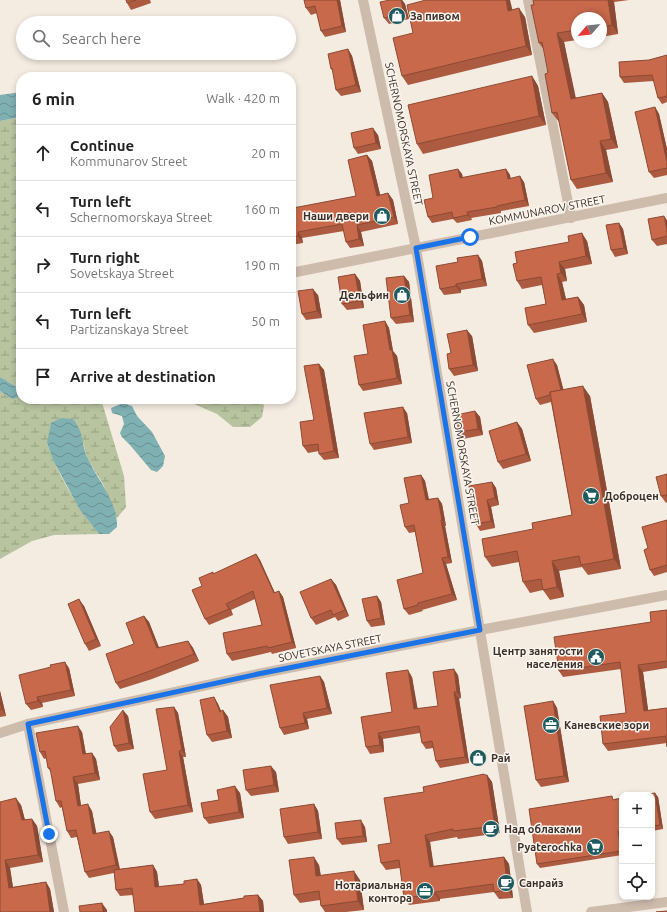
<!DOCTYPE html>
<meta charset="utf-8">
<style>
:root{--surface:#fff;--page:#f2f2f2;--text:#222;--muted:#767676;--line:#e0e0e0}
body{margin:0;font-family:Ubuntu,sans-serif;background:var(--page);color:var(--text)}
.controls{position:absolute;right:12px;bottom:12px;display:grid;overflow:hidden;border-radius:8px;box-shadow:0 2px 6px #0003}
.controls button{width:36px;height:36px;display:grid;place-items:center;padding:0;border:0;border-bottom:1px solid var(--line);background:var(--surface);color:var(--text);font:20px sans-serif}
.compass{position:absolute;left:571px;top:12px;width:36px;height:36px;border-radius:50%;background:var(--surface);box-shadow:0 2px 6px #0003;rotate:242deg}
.stop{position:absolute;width:12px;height:12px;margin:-9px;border:3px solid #1a73e8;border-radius:50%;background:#fff}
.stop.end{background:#1a73e8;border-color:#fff;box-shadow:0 1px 4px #0008}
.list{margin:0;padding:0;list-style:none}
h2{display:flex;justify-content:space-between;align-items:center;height:52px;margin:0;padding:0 16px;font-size:17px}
h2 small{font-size:13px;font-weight:400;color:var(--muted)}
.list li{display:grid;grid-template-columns:26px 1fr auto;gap:12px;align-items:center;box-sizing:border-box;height:56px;padding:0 16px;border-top:1px solid var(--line)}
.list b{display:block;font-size:15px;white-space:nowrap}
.list p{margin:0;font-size:13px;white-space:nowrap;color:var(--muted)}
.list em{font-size:13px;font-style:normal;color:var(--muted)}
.icon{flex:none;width:22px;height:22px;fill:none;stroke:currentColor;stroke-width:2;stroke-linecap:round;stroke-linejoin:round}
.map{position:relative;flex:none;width:667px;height:912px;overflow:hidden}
.search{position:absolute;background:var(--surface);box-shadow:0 2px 6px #0003;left:16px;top:16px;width:280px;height:44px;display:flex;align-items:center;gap:10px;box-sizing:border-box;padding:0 14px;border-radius:22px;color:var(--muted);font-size:15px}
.panel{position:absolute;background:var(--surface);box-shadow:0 2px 6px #0003;left:16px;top:72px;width:280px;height:332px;border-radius:16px}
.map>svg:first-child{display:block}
.wetland{fill:url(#wetland-marsh)}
.water{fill:url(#water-waves)}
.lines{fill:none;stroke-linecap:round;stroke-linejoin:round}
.minor{stroke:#cdbbac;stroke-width:10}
.wall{fill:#ac5a40}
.shaded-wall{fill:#8c4a34}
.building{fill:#c8694b;stroke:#8c4a34}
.route{stroke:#1a73e8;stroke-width:5}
.labels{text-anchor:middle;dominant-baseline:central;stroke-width:3;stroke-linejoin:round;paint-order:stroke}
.poi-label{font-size:11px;font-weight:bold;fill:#3b302b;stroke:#fbf5ee;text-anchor:start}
.street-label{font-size:11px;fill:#3b302b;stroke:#fbf5ee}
</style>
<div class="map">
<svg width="667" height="912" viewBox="0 0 667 912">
<defs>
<pattern id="wetland-marsh" width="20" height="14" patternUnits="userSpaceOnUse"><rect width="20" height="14" fill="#b8c4a0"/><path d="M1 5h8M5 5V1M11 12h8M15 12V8" fill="none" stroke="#97a083"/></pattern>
<pattern id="water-waves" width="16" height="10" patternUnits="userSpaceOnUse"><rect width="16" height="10" fill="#7fb0b2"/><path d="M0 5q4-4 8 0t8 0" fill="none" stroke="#699091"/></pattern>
</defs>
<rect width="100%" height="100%" fill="#f4ebe1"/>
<g class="wetland">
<path d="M 21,117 L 21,399 L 101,399 L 124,476 L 126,507 L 117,518 L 103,484 L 87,458 L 83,442 L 47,443 C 58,476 77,506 99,534 L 54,535 L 32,541 L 0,559 L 0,391 L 12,399 L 17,387 L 0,377 L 0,121 Z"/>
<path d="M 183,399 L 261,399 L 264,406 L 262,417 L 250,427 L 233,427 L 217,414 Z"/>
</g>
<g class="water">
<path d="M 21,92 L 21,117 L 0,121 L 0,95 Z"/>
<path d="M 0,377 L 17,387 L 19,397 L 12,399 L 0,391 Z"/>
<path d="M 123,403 L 132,406 L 137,416 L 152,432 L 165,456 L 163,466 L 157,472 L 151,470 L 130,445 L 122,437 L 120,433 L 124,424 L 122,416 L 112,413 L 111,408 Z"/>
<path d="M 61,418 L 73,419 C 85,434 81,445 88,459 C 98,480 118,503 117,527 L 109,534 L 99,534 L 80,510 L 53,460 L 47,443 L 51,423 Z"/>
</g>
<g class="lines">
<g class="minor">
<path d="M 363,0 L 416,248 L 527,912"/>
<path d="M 528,0 L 571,218"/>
<path d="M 291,273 L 667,198"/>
<path d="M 28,724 L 64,912"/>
<path d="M 0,733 L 28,724 L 258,674 L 480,630 L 667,595"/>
<path d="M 591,912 L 667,902"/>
</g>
</g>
<g class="wall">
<path d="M 126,0 L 150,0 L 151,3 L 131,10 L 127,3 Z"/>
<path d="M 304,0 L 340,0 L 346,32 L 325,37 L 321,31 L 317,13 L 311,15 L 306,8 Z"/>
<path d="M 390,0 L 402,0 L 405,4 L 409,19 L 389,24 L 384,18 Z"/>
<path d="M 533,0 L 629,0 L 614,2 L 618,34 L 601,37 L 601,18 L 577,18 L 577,40 L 564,42 L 575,98 L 602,93 L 608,102 L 618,148 L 606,150 L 613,182 L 577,189 L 571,180 L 559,122 L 552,113 L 548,73 L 544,50 L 539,43 Z"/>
<path d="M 513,10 L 525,17 L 532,55 L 408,85 L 402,76 Z"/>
<path d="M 348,49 L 352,56 L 361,92 L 341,96 L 336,90 L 333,71 L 331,69 Z"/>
<path d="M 667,55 L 667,102 L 662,104 L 658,98 L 654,81 L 624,83 L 620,77 L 649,60 Z"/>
<path d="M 532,76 L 538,86 L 546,125 L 423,154 L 417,144 Z"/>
<path d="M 655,107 L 659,114 L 667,149 L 667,175 L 654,178 L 649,172 Z"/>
<path d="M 378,135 L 381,149 L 358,154 L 354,148 Z"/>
<path d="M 367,155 L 372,161 L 380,195 L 388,193 L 393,200 L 398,224 L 361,232 L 364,246 L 350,248 L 346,242 L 344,231 L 302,238 L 303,243 L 291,245 L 291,200 L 297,208 L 356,196 Z"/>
<path d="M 458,169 L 462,174 L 463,178 L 506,169 L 510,175 L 510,178 L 524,182 L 529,206 L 501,211 L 501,213 L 471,218 L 472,220 L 457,223 L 453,219 L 432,223 L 428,217 L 433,198 Z"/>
<path d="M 667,220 L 667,244 L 657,246 L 652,240 Z"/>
<path d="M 619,223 L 623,229 L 628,254 L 615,257 L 611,250 Z"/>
<path d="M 587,241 L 592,264 L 565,269 L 567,281 L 562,282 L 566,299 L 578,297 L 584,305 L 587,322 L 534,333 L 528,325 L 546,304 L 542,285 L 522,289 L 517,281 Z"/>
<path d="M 478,255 L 482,261 L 487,286 L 461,290 L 461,293 L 444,295 L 440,289 L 458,262 Z"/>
<path d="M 355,274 L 360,281 L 364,308 L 347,310 L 342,304 Z"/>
<path d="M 404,276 L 409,282 L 414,322 L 396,324 L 391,318 Z"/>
<path d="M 318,295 L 322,318 L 306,320 L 302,314 Z"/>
<path d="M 385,321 L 389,328 L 393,351 L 397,356 L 402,384 L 363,391 L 359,385 L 368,354 Z"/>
<path d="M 472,336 L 478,371 L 454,376 L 449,369 L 451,353 Z"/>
<path d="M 319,364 L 324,370 L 339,458 L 324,460 L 319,454 L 319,451 L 308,453 L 303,446 L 314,420 Z"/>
<path d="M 557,365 L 563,390 L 590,396 L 621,569 L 588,575 L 582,567 L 559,571 L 564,597 L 550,600 L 543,590 L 530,593 L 523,582 L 519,562 L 492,567 L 485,557 L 533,529 L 572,515 L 551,402 L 540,405 L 536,399 Z"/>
<path d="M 475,411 L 480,417 L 483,435 L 463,439 L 459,432 Z"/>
<path d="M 407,413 L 412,443 L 374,450 L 370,444 Z"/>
<path d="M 517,422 L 522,429 L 531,461 L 503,469 L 498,462 Z"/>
<path d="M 667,474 L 667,502 L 666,503 L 661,496 Z"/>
<path d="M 421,475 L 425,481 L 429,499 L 438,498 L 442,504 L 446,526 L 445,526 L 452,563 L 446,564 L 457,600 L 422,610 L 423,611 L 409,615 L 404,609 L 423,573 L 415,532 L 409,533 L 405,527 L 409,503 Z"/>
<path d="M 492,482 L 496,488 L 499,505 L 491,507 L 495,528 L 480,531 L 476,524 Z"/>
<path d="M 667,520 L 667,572 L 654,576 L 650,570 L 648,548 Z"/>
<path d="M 256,554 L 260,560 L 275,593 L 279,591 L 283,597 L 296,648 L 272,654 L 271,652 L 232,661 L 227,654 L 262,625 L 255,599 L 231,610 L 233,615 L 209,625 L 205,619 L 202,586 L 214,574 Z"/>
<path d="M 331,579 L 336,585 L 349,616 L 338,621 L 335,617 L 316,625 L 311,618 Z"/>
<path d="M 377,596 L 381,602 L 385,625 L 371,627 L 367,621 Z"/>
<path d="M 84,606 L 101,646 L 89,651 L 85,644 Z"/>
<path d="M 667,610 L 667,668 L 643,672 L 648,710 L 667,708 L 667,743 L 608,751 L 603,744 L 626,713 L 621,669 L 563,677 L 559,671 L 651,622 Z"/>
<path d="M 144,616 L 149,622 L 159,648 L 188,641 L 193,648 L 199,661 L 152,679 L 120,689 L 116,683 L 134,644 Z"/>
<path d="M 69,668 L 75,696 L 42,703 L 43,707 L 31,710 L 26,704 Z"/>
<path d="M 458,675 L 461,698 L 459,699 L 469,763 L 440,768 L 436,761 L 434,748 L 426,749 L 422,743 L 420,733 L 383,739 L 384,752 L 370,754 L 366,747 L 392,712 L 412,677 L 417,709 L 438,706 Z"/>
<path d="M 320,676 L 324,682 L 332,714 L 307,719 L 309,729 L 284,735 L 280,728 Z"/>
<path d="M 0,691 L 6,716 L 0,717 Z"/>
<path d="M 214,697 L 218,704 L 221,711 L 223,710 L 228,717 L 232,738 L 212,742 L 207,735 Z"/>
<path d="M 553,701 L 557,708 L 569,782 L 541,787 L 536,780 Z"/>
<path d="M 174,707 L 178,713 L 186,757 L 183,757 L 193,812 L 155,819 L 150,812 L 167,770 Z"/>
<path d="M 128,716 L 134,749 L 118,752 L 114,746 Z"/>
<path d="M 82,732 L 86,754 L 92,753 L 96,759 L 100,780 L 78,784 L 81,806 L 92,811 L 96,834 L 113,837 L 120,869 L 153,865 L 157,872 L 159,887 L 184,884 L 197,879 L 201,885 L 204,904 L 244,898 L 258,895 L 263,901 L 264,912 L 135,912 L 133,895 L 120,896 L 116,890 L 114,873 L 89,878 L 85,872 L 77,837 L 71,838 L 67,831 L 62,807 L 60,808 L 56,801 L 51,772 L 48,768 L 47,758 L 44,759 L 40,752 Z"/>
<path d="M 276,772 L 279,792 L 251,796 L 246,790 Z"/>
<path d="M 484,774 L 485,775 L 487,775 L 492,782 L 500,833 L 458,839 L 457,837 L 430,842 L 433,866 L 504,857 L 509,864 L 513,898 L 499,899 L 494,892 L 440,899 L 440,901 L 409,905 L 404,898 L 400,868 L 386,870 L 381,863 L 391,843 L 424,792 Z"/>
<path d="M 240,793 L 244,818 L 209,824 L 204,818 L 219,800 Z"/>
<path d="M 652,795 L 658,797 L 663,829 L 652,831 Z"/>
<path d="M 622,798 L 622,835 L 620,835 L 622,846 L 622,855 L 540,868 L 537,864 L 614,799 Z"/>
<path d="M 0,802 L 21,805 L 25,820 L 32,819 L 37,826 L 43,862 L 10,868 L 13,887 L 46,882 L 50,889 L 54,912 L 0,912 Z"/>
<path d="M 314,804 L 318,811 L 322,839 L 288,844 L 284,837 Z"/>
<path d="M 365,827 L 367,842 L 342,845 L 337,839 Z"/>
<path d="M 319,865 L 321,876 L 360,880 L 364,910 L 346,912 L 325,912 L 321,906 L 320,900 L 300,903 L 294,895 Z"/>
</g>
<g class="shaded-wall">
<path d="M 337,0 L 340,0 L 346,32 L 342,26 Z"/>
<path d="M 401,0 L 402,0 L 405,4 L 409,19 L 404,13 Z"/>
<path d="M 506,0 L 510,0 L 515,20 L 508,11 Z"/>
<path d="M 608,0 L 612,0 L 614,2 L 618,34 L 612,25 Z"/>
<path d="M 519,8 L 525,17 L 532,55 L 526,46 Z"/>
<path d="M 557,33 L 564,42 L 578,108 L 571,99 Z"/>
<path d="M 348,49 L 352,56 L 361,92 L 356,85 Z"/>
<path d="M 532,76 L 538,86 L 546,125 L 539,116 Z"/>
<path d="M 602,93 L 608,102 L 618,148 L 611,139 Z"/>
<path d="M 655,107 L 659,114 L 667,149 L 667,162 Z"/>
<path d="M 373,128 L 378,135 L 381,149 L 376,143 Z"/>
<path d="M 600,141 L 606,150 L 613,182 L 606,173 Z"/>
<path d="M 367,155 L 372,161 L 382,202 L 377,196 Z"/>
<path d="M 458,169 L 462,174 L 464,184 L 460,178 Z"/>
<path d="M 506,169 L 510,175 L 512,184 L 508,179 Z"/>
<path d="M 520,176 L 524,182 L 529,206 L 525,200 Z"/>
<path d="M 388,193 L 393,200 L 398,224 L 394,217 Z"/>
<path d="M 292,200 L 296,206 L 298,215 L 293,208 Z"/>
<path d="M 467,212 L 471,218 L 472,220 L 468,215 Z"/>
<path d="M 664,216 L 667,220 L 667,230 Z"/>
<path d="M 619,223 L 623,229 L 628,254 L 624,248 Z"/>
<path d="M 357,225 L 361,232 L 364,246 L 359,239 Z"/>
<path d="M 298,232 L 302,238 L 303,243 L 298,236 Z"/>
<path d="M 582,233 L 587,241 L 592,264 L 586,256 Z"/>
<path d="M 478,255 L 482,261 L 487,286 L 482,279 Z"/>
<path d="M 559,262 L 565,269 L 567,281 L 561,273 Z"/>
<path d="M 355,274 L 360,281 L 364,308 L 360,301 Z"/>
<path d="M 557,274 L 562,282 L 568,308 L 562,300 Z"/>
<path d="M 404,276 L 409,282 L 414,322 L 410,315 Z"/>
<path d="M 456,284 L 461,290 L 461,293 L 456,286 Z"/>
<path d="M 313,289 L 318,295 L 322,318 L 317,311 Z"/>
<path d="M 578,297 L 584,305 L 587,322 L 582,314 Z"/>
<path d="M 385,321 L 389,328 L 393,351 L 397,356 L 402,384 L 397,378 L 390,350 Z"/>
<path d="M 467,330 L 472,336 L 478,371 L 473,365 Z"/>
<path d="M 553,359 L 557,365 L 566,399 L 561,392 Z"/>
<path d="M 319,364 L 324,370 L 339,458 L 334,451 Z"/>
<path d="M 583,386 L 590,396 L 621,569 L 614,559 Z"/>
<path d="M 403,407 L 407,413 L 412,443 L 408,437 Z"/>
<path d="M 475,411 L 480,417 L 483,435 L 478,429 Z"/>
<path d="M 517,422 L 522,429 L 531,461 L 526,454 Z"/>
<path d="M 421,475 L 425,481 L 430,506 L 426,500 Z"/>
<path d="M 492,482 L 496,488 L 499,505 L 495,498 Z"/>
<path d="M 438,498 L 442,504 L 446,526 L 442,520 Z"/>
<path d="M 487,500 L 491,507 L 495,528 L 491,521 Z"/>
<path d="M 441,520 L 445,526 L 452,563 L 448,557 Z"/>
<path d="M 256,554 L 260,560 L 278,600 L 274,593 Z"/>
<path d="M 442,558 L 446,564 L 457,600 L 452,594 Z"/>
<path d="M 552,561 L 559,571 L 564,597 L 557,587 Z"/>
<path d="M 331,579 L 336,585 L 349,616 L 345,610 Z"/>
<path d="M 279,591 L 283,597 L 296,648 L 292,642 Z"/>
<path d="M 377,596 L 381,602 L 385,625 L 381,618 Z"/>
<path d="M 79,599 L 84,606 L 101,646 L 96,639 Z"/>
<path d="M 226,604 L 231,610 L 233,615 L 229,609 Z"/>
<path d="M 144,616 L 149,622 L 162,655 L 157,648 Z"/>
<path d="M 188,641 L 193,648 L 199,661 L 194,654 Z"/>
<path d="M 65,662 L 69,668 L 75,696 L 71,690 Z"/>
<path d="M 638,665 L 643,672 L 649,717 L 644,711 Z"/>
<path d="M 454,669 L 458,675 L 461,698 L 457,692 Z"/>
<path d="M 408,670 L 412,677 L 419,716 L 414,709 Z"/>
<path d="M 320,676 L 324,682 L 332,714 L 327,708 Z"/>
<path d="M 0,691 L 6,716 L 2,709 L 0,702 Z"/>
<path d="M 454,692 L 459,699 L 469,763 L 465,757 Z"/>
<path d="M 37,697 L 42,703 L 43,707 L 38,701 Z"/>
<path d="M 214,697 L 218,704 L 224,718 L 220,712 Z"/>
<path d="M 553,701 L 557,708 L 569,782 L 564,776 Z"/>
<path d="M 174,707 L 178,713 L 186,757 L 182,750 Z"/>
<path d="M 123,710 L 128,716 L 134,749 L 129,743 Z"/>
<path d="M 223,710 L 228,717 L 232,738 L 227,731 Z"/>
<path d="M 303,713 L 307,719 L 309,729 L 305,723 Z"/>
<path d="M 78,726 L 82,732 L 87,761 L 83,754 Z"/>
<path d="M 378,733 L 383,739 L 384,752 L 380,745 Z"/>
<path d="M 179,751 L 183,757 L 193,812 L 188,805 Z"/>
<path d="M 92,753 L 96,759 L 100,780 L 95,773 Z"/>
<path d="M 271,766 L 276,772 L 279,792 L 274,785 Z"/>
<path d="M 484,774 L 487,778 L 487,775 L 492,782 L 500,833 L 495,826 Z"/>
<path d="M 73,777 L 78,784 L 82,813 L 78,806 Z"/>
<path d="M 235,786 L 240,793 L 244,818 L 239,812 Z"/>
<path d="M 655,793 L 658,797 L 663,829 L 660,825 Z"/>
<path d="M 16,798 L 21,805 L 27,828 L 22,820 Z"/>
<path d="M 88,804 L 92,811 L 98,841 L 93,834 Z"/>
<path d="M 314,804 L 318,811 L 322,839 L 318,832 Z"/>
<path d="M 32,819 L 37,826 L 43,862 L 38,855 Z"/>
<path d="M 361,820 L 365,827 L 367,842 L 363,836 Z"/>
<path d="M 109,831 L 113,837 L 120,872 L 116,865 Z"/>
<path d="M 618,831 L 620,835 L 622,846 L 622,853 L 621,851 Z"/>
<path d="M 425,835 L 430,842 L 435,874 L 430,867 Z"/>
<path d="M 314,857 L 319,865 L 322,885 L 316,876 Z"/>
<path d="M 504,857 L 509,864 L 513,898 L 508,890 Z"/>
<path d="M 5,860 L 10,868 L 14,895 L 9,888 Z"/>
<path d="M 153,865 L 157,872 L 160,894 L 155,887 Z"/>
<path d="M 354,871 L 360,880 L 364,910 L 358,901 Z"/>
<path d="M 197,879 L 201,885 L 205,911 L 200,905 Z"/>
<path d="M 46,882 L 50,889 L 54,912 L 50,912 Z"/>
<path d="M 435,892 L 440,899 L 440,901 L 435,894 Z"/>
<path d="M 258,895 L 263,901 L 264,912 L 260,912 Z"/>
<path d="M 102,903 L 107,910 L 107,912 L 103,912 Z"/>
</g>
<g class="building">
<path d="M 126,0 L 136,0 L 127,3 Z"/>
<path d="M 304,0 L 337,0 L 342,26 L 321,31 L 315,6 L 306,8 Z"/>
<path d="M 390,0 L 401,0 L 404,13 L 384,18 L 380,2 Z"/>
<path d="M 426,0 L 506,0 L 508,11 L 519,8 L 526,46 L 402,76 L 393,38 L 413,33 L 407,5 Z"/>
<path d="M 533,0 L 608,0 L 612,25 L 601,27 L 601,18 L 577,18 L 577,30 L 557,33 L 571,99 L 602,93 L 611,139 L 600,141 L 606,173 L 571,180 L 557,112 L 552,113 L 545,74 L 548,73 L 542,42 L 539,43 L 531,5 L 534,5 Z"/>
<path d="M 76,18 L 91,23 L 74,23 Z"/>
<path d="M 348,49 L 356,85 L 336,90 L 332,68 L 331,69 L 328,54 Z"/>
<path d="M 667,55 L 667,96 L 658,98 L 652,75 L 620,77 L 619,62 L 649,60 Z"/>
<path d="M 532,76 L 539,116 L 417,144 L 408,105 Z"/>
<path d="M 655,107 L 667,162 L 667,168 L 649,172 L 635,112 Z"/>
<path d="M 373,128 L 376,143 L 354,148 L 351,133 Z"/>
<path d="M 367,155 L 377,196 L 388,193 L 394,217 L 357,225 L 359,239 L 346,242 L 342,224 L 298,232 L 298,236 L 291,237 L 291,200 L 292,200 L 293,208 L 356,196 L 348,160 Z"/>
<path d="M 458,169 L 460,178 L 506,169 L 508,179 L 520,176 L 525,200 L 497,206 L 497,207 L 467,212 L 468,215 L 453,218 L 452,212 L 428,217 L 424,200 L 433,198 L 429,175 Z"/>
<path d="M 664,216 L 667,230 L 667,236 L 652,240 L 648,219 Z"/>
<path d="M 619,223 L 624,248 L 611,250 L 606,225 Z"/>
<path d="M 582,233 L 586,256 L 559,262 L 561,273 L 557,274 L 562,300 L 578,297 L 582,314 L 528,325 L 525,308 L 546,304 L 541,277 L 517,281 L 513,264 L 517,263 L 515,252 L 569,242 L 568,236 Z"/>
<path d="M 478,255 L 482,279 L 456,284 L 456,286 L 440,289 L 436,266 L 458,262 L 457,258 Z"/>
<path d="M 355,274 L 360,301 L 342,304 L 338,277 Z"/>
<path d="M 404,276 L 410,315 L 391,318 L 386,278 Z"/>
<path d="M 313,289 L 317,311 L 302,314 L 298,291 Z"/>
<path d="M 385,321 L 390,350 L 392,350 L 397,378 L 359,385 L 354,356 L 368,354 L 363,325 Z"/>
<path d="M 467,330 L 473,365 L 449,369 L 447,354 L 451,353 L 447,334 Z"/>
<path d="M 553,359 L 561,390 L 550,392 L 550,395 L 536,399 L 527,365 Z"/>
<path d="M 319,364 L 334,451 L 319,454 L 318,444 L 303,446 L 300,422 L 314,420 L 304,366 Z"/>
<path d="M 583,386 L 614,559 L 581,565 L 579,556 L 552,561 L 557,587 L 543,590 L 541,579 L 523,582 L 517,551 L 485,557 L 482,539 L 533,529 L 532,523 L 572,515 L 550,392 Z"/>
<path d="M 403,407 L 408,437 L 370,444 L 364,413 Z"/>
<path d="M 475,411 L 478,429 L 459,432 L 456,415 Z"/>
<path d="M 517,422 L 526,454 L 498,462 L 489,431 Z"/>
<path d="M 667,474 L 667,495 L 661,496 L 656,477 Z"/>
<path d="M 421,475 L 426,500 L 438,498 L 442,520 L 441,520 L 448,557 L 442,558 L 452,594 L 418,603 L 418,605 L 404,609 L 397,580 L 423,573 L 414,525 L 405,527 L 400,505 L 409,503 L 404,478 Z"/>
<path d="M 492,482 L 495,498 L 487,500 L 491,521 L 476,524 L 469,486 Z"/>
<path d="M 667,520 L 667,565 L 650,570 L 644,550 L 648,548 L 642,527 Z"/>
<path d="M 256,554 L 274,593 L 279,591 L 292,642 L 268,648 L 267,646 L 227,654 L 223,633 L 262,625 L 253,591 L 226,604 L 229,609 L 205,619 L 192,590 L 202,586 L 199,578 L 213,572 L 213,574 Z"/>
<path d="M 331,579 L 345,610 L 333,615 L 331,610 L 311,618 L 300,592 Z"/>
<path d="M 377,596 L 381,618 L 367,621 L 362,599 Z"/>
<path d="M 79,599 L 96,639 L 85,644 L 68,604 Z"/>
<path d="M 667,610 L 667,661 L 638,665 L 644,711 L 667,708 L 667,747 L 666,736 L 603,744 L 600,716 L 626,713 L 620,662 L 559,671 L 554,637 L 651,622 L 650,612 Z"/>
<path d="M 144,616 L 157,648 L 188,641 L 194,654 L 147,672 L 116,683 L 106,654 L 134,644 L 126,623 Z"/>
<path d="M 65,662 L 71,690 L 37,697 L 38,701 L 26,704 L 19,675 L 51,667 L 50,665 Z"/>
<path d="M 454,669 L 457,692 L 454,692 L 465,757 L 436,761 L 432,741 L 422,743 L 419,726 L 378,733 L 380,745 L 366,747 L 361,717 L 392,712 L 386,673 L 408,670 L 414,709 L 438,706 L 433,672 Z"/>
<path d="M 320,676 L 327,708 L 303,713 L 305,723 L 280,728 L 270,685 Z"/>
<path d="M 214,697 L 220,712 L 223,710 L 227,731 L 207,735 L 200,700 Z"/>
<path d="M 553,701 L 564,776 L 536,780 L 524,706 Z"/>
<path d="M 0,702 L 2,709 L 0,710 Z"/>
<path d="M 174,707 L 182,750 L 179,751 L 188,805 L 150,812 L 143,774 L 167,770 L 156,709 Z"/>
<path d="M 123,710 L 129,743 L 114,746 L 110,727 Z"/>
<path d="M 78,726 L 83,754 L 92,753 L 95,773 L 73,777 L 78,806 L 88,804 L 93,834 L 109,831 L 116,865 L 85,872 L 76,830 L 67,831 L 61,801 L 56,801 L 50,768 L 48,768 L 45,751 L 40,752 L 36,733 Z"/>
<path d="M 271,766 L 274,785 L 246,790 L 243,770 Z"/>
<path d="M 484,774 L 485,775 L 487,775 L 495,826 L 453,831 L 453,829 L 425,835 L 430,867 L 504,857 L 508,890 L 494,892 L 493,884 L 435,892 L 435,894 L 404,898 L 399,860 L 381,863 L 378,845 L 391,843 L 384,798 L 424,792 L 423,787 Z"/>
<path d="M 235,786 L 239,812 L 204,818 L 201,803 L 219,800 L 217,790 Z"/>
<path d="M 655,793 L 660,825 L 652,826 L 652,795 L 641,795 Z"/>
<path d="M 612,796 L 613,800 L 622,798 L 622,831 L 618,831 L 621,851 L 537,864 L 529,809 Z"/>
<path d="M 16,798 L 22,820 L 32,819 L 38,855 L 5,860 L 9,888 L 46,882 L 50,912 L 0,912 L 0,802 Z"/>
<path d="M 314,804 L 318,832 L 284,837 L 280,809 Z"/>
<path d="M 361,820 L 363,836 L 337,839 L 335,823 Z"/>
<path d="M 314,857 L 316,876 L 354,871 L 358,901 L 321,906 L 319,891 L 294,895 L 289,860 Z"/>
<path d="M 153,865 L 155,887 L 184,884 L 184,881 L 197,879 L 200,905 L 244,898 L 244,896 L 258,895 L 260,912 L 135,912 L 132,888 L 116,890 L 114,870 Z"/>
<path d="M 102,903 L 103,912 L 80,912 L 79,906 Z"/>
<path d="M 667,911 L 667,912 L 656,912 Z"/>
</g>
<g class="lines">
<path class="route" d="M 49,834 L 28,724 L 258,674 L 480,630 L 416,248 L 470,237"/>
</g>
<defs>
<g id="shop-disc" transform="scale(0.9)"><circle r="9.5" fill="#1f5a5e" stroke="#fbf5ee"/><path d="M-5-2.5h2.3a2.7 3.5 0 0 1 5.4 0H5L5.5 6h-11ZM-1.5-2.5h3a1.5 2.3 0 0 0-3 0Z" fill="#fff"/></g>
<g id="supermarket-disc" transform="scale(0.9)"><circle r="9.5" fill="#1f5a5e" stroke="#fbf5ee"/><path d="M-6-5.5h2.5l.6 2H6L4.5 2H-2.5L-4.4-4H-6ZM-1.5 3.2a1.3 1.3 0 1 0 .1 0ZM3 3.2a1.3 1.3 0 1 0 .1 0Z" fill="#fff"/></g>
<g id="civic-disc" transform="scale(0.9)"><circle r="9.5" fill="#1f5a5e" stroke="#fbf5ee"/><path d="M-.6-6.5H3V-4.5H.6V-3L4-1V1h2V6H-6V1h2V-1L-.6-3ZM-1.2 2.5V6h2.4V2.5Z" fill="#fff"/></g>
<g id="office-disc" transform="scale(0.9)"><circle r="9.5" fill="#1f5a5e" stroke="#fbf5ee"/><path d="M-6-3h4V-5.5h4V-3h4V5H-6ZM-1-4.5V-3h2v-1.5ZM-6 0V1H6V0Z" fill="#fff"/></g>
<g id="cafe-disc" transform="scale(0.9)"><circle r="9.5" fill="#1f5a5e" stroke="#fbf5ee"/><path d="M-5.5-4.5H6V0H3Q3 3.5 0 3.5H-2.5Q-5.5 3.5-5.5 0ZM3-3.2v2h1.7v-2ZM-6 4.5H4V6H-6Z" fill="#fff"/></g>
</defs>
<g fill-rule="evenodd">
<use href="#shop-disc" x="397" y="16"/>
<use href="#shop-disc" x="382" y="216"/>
<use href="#shop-disc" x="402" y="295"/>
<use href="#supermarket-disc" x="591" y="496"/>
<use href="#civic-disc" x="596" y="657"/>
<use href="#office-disc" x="551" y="725"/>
<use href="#shop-disc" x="478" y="758"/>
<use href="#cafe-disc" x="491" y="829"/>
<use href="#supermarket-disc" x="595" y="847"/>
<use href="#cafe-disc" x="506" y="883"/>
<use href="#office-disc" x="425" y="891"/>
</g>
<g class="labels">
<g class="poi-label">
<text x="410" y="16">За пивом</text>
<text x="369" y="216" text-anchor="end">Наши двери</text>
<text x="389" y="295" text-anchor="end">Дельфин</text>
<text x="604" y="496">Доброцен</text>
<text x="583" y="651" text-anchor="end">Центр занятости<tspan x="583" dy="13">населения</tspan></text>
<text x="564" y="725">Каневские зори</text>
<text x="491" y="758">Рай</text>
<text x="504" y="829">Над облаками</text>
<text x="582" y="847" text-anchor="end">Pyaterochka</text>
<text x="519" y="883">Санрайз</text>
<text x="412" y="885" text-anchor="end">Нотариальная<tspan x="412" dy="13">контора</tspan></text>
</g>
<g class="street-label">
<text transform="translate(404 134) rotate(78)">SСHERNOMORSKAYA STREET</text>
<text transform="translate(547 210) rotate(-11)">KOMMUNAROV STREET</text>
<text transform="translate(463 453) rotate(80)">SСHERNOMORSKAYA STREET</text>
<text transform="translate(330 648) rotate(-11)">SOVETSKAYA STREET</text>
</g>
</g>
</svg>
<div class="controls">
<button>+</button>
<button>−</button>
<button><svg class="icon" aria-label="locate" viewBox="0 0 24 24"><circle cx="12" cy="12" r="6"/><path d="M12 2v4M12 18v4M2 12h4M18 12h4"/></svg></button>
</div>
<svg class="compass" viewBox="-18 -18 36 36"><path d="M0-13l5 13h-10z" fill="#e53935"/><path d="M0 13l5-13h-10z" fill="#767676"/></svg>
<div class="stop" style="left:470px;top:237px"></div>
<div class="stop end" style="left:49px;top:834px"></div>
<div class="search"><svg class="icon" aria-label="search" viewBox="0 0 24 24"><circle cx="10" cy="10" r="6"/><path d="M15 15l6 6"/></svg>Search here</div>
<section class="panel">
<h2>6 min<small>Walk · 420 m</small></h2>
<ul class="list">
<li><svg class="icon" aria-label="ahead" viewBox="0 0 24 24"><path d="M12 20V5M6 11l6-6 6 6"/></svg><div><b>Continue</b><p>Kommunarov Street</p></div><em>20 m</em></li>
<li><svg class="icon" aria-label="left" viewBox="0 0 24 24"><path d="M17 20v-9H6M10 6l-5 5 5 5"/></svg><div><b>Turn left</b><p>Sсhernomorskaya Street</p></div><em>160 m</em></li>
<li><svg class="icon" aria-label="right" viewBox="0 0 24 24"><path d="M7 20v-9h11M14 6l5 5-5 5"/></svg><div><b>Turn right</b><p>Sovetskaya Street</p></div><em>190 m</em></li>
<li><svg class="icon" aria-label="left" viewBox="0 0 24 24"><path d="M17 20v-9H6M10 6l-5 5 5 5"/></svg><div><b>Turn left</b><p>Partizanskaya Street</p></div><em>50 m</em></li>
<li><svg class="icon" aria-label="arrive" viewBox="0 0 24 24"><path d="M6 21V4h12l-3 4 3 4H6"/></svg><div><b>Arrive at destination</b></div></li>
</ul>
</section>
</div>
